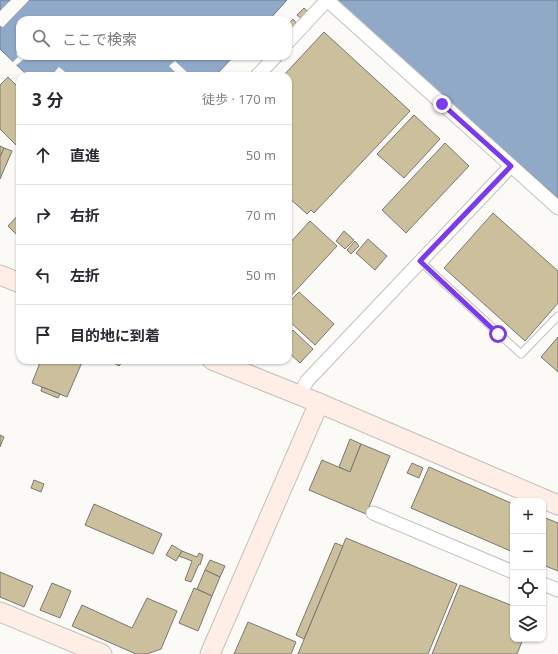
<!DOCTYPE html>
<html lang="ja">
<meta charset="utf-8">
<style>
:root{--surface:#fff;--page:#f7f7f7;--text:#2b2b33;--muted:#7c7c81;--line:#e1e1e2}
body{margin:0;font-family:"Open Sans","Noto Sans JP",sans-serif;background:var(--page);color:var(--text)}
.controls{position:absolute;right:12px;bottom:12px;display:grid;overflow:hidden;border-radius:8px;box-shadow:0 1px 3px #0004}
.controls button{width:36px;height:36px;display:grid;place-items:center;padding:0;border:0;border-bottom:1px solid var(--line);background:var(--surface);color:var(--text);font:20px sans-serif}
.stop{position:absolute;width:12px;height:12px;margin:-9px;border:3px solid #7c3aed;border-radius:50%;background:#fff}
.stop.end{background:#7c3aed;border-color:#fff;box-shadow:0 1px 4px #0008}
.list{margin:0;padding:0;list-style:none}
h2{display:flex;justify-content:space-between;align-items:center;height:52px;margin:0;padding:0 16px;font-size:17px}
h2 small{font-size:13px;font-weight:400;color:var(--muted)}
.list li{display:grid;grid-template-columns:26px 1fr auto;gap:12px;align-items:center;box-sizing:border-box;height:60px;padding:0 16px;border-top:1px solid var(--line)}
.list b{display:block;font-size:15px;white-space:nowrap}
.list em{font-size:13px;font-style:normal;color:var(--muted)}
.icon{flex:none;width:22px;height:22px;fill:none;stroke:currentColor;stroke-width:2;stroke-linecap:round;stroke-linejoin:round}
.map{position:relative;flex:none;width:558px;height:654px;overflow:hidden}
.search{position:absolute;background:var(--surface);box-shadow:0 1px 3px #0004;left:16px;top:16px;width:276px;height:44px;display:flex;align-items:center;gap:10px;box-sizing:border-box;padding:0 14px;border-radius:12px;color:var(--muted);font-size:15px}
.panel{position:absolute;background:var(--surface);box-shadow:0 1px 3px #0004;left:16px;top:72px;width:276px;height:292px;border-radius:12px}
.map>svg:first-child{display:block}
.water{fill:#90a9c7;stroke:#6b7c91}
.pier{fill:#fbfaf7}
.building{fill:#cbc09b;stroke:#787775}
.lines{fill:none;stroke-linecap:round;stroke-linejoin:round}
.lane-casing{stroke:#c1c1be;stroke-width:9}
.street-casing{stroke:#c1c1be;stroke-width:15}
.secondary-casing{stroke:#c1c1be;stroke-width:21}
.lane{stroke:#fff;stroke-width:7}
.street{stroke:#fff;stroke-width:13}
.secondary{stroke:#ffeee6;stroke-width:19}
.route{stroke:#7c3aed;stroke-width:5}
</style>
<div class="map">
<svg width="558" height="654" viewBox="0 0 558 654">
<rect width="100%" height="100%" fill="#fbfaf7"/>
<g class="water">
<path d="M 0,0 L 287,0 L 269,20 L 20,20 L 20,56 L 234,56 L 215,76 L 28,76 L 0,49 Z"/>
<path d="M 335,0 L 558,0 L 558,198 Z"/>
</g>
<g class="pier">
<path d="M 11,0 L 29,0 L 3,27 L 0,26 L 0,11 Z"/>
<path d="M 20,50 L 20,56 L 28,56 L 15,66 L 12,63 L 18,57 L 16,54 Z"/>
<path d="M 175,61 L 191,76 L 179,76 L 169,66 Z"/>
<path d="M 59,67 L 65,72 L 62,76 L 51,76 Z"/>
</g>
<g class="building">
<path d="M 304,8 L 308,12 L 302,19 L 297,15 Z"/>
<path d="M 293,19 L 297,24 L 290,31 L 288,28 L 288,24 Z"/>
<path d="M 324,32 L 410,111 L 314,213 L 311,210 L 307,214 L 288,197 L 288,76 L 283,76 Z"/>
<path d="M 8,77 L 20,89 L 20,149 L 0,129 L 0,85 Z"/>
<path d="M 414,115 L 440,139 L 404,178 L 377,154 Z"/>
<path d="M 445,143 L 469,166 L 406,233 L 382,210 Z"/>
<path d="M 0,146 L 4,148 L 0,157 Z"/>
<path d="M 4,148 L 12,151 L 0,179 L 0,157 Z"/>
<path d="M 20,213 L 20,232 L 17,235 L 8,226 Z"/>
<path d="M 493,213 L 558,271 L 558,303 L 525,341 L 444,268 Z"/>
<path d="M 310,221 L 337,246 L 288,299 L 288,245 Z"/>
<path d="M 344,231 L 354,240 L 345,249 L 336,241 Z"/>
<path d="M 368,239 L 387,256 L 375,270 L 356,253 Z"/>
<path d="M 355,241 L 359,246 L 351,254 L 347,250 Z"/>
<path d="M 299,292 L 334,324 L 315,345 L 288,320 L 288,303 Z"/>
<path d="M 293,330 L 313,349 L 300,363 L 288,352 L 288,335 Z"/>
<path d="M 558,337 L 558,372 L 541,357 Z"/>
<path d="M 41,360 L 83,360 L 67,397 L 32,383 Z"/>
<path d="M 109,360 L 124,360 L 119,366 Z"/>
<path d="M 42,387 L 60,394 L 58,398 L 41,391 Z"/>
<path d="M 0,435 L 4,437 L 0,447 Z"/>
<path d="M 350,439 L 361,444 L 350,472 L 339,467 Z"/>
<path d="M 361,444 L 390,456 L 366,514 L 309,490 L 322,460 L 350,472 Z"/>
<path d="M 412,463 L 423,468 L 419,478 L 407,473 Z"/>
<path d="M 429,467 L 513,504 L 513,552 L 411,508 Z"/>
<path d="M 34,480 L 44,484 L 41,492 L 31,488 Z"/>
<path d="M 94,504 L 162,534 L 153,554 L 85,525 Z"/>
<path d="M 543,517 L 558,523 L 558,571 L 543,565 Z"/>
<path d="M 346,538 L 457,584 L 428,654 L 298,654 Z"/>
<path d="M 335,543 L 343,546 L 304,639 L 296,635 Z"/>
<path d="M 172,545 L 182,551 L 176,561 L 166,555 Z"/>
<path d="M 182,551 L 197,557 L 199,553 L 203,555 L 200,565 L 199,564 L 191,582 L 185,580 L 192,561 L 179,556 Z"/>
<path d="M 210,560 L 225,566 L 220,577 L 205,570 Z"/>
<path d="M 205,570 L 220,577 L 212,596 L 197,589 Z"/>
<path d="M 0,572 L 33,586 L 24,607 L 0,597 Z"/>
<path d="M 52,583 L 71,591 L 60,618 L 40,610 Z"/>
<path d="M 460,585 L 513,606 L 513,639 L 523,639 L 517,654 L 432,654 Z"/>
<path d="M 194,588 L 212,596 L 198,631 L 179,623 Z"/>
<path d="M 147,598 L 177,611 L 161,649 L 147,654 L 136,654 L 72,626 L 82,605 L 132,628 Z"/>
<path d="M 248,622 L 296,642 L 291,654 L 234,654 Z"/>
</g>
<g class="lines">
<g class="lane-casing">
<path id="lane" d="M 420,261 L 521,354 L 558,316"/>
</g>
<g class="street-casing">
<g id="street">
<path d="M 327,0 L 558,208"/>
<path d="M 288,42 L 327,0"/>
<path d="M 257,76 L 276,56"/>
<path d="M 300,395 L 307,381 L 511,166"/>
<path d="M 373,513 L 513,572"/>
<path d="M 543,584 L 558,590"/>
</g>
</g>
<g class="secondary-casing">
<g id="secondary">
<path d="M 0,275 L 20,283"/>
<path d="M 212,360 L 319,403 L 558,505"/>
<path d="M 0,612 L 102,654"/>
<path d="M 210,654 L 319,403"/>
</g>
</g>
<use href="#lane" class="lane"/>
<use href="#street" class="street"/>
<use href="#secondary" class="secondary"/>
</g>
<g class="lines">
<path class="route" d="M 442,104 L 511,166 L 420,261 L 498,334"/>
</g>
</svg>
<div class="controls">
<button>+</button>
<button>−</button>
<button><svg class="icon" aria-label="locate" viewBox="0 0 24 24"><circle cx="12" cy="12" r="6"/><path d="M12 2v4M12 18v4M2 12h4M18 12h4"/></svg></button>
<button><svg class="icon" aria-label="layers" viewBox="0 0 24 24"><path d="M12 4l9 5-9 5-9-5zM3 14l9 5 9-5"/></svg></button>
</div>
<div class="stop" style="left:498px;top:334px"></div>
<div class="stop end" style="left:442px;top:104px"></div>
<div class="search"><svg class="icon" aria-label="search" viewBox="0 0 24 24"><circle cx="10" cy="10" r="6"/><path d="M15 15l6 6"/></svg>ここで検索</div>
<section class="panel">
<h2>3 分<small>徒歩 · 170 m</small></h2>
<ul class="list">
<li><svg class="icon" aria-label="ahead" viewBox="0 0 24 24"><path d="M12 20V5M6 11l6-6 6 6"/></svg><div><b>直進</b></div><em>50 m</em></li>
<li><svg class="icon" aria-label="right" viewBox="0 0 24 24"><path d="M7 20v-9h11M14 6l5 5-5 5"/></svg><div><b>右折</b></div><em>70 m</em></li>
<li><svg class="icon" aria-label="left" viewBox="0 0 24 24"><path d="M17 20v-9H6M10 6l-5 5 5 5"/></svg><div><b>左折</b></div><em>50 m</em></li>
<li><svg class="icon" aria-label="arrive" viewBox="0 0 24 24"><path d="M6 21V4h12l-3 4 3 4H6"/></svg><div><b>目的地に到着</b></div></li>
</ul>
</section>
</div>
